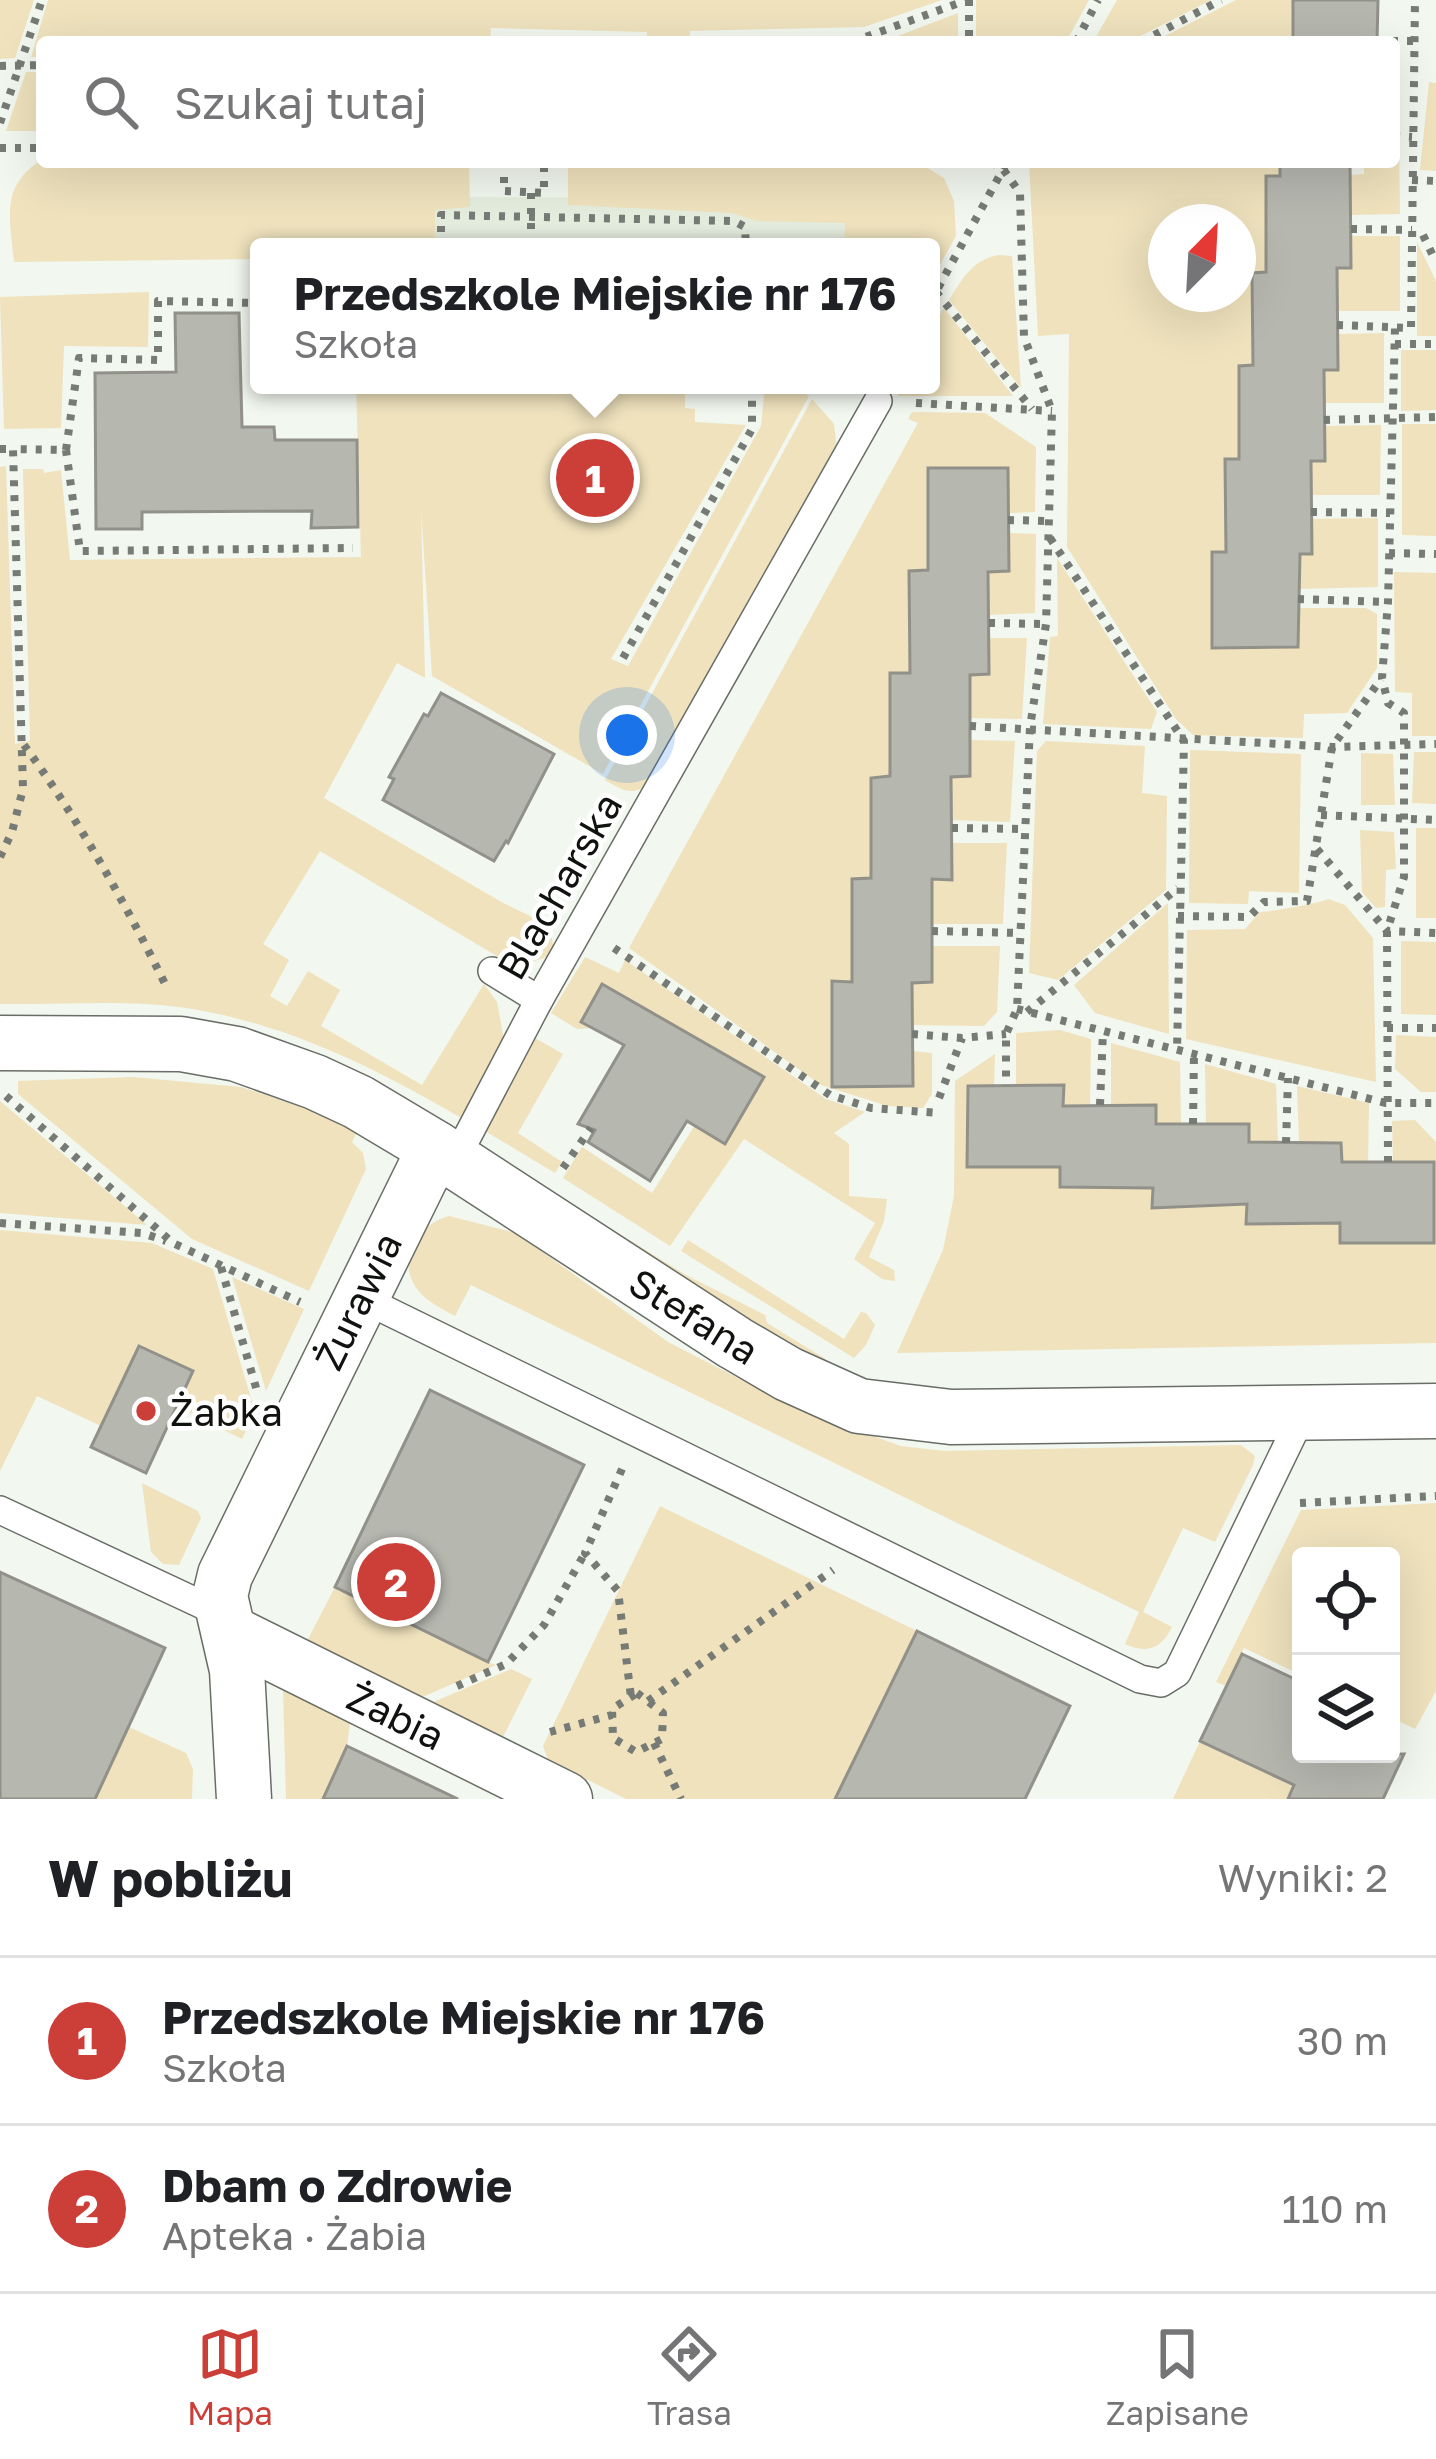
<!DOCTYPE html>
<html lang="pl">
<meta charset="utf-8">
<style>
:root{--surface:#fff;--page:#f6f6f6;--text:#202124;--muted:#757577;--line:#e0e0e0;--accent:#cc3e38}
body{margin:0;font-family:"Golos Text",sans-serif;background:var(--page);color:var(--text)}
.controls{position:absolute;right:36px;bottom:36px;display:grid;overflow:hidden;border-radius:12px;box-shadow:0 12px 48px #0002}
.controls button{width:108px;height:108px;display:grid;place-items:center;padding:0;border:0;border-bottom:3px solid var(--line);background:var(--surface);color:var(--text);font:60px sans-serif}
.compass{position:absolute;left:1148px;top:204px;width:108px;height:108px;border-radius:50%;background:var(--surface);box-shadow:0 12px 48px #0002;rotate:24deg}
.you{position:absolute;left:627px;top:735px;width:42px;height:42px;margin:-30px;border:9px solid #fff;border-radius:50%;background:#1a73e8;box-shadow:0 0 0 18px #1a73e833}
.badge{display:grid;place-items:center;width:78px;height:78px;border-radius:50%;background:var(--accent);color:#fff;font-size:39px;font-weight:700}
.pin{position:absolute;translate:-50% -50%;border:6px solid #fff;box-shadow:0 3px 12px #0006}
.popup{position:absolute;left:250px;top:238px;width:690px;height:156px;box-sizing:border-box;display:grid;place-content:center;border-radius:12px;background:var(--surface);filter:drop-shadow(0 3px 9px #0005);font-size:39px;white-space:nowrap;color:var(--muted)}
.popup b{font-size:45px;color:var(--text)}
.popup::after{content:'';position:absolute;left:50%;top:100%;margin-left:-24px;border:24px solid transparent;border-top-color:var(--surface)}
.list{margin:0;padding:0;list-style:none}
h2{display:flex;justify-content:space-between;align-items:center;height:156px;margin:0;padding:0 48px;font-size:51px}
h2 small{font-size:39px;font-weight:400;color:var(--muted)}
.list li{display:grid;grid-template-columns:78px 1fr auto;gap:36px;align-items:center;box-sizing:border-box;height:168px;padding:0 48px;border-top:3px solid var(--line)}
.list b{display:block;font-size:45px;white-space:nowrap}
.list p{margin:0;font-size:39px;white-space:nowrap;color:var(--muted)}
.list em{font-size:39px;font-style:normal;color:var(--muted)}
.icon{flex:none;width:66px;height:66px;fill:none;stroke:currentColor;stroke-width:2;stroke-linecap:round;stroke-linejoin:round}
.map{position:relative;flex:none;width:1436px;height:1799px;overflow:hidden}
.search{position:absolute;background:var(--surface);box-shadow:0 12px 48px #0002;left:36px;right:36px;top:36px;height:132px;display:flex;align-items:center;gap:30px;box-sizing:border-box;padding:0 42px;border-radius:12px;color:var(--muted);font-size:45px}
.sheet{height:492px;background:var(--surface)}
nav{display:flex;justify-content:space-around;align-items:center;box-sizing:border-box;height:168px;border-top:3px solid var(--line);background:var(--surface);font-size:33px;color:var(--muted)}
nav a{display:grid;justify-items:center;gap:6px}
nav .on{color:var(--accent)}
.map>svg:first-child{display:block}
.built{fill:#e5eddf}
.green{fill:#efe2bd;fill-rule:evenodd}
.building{fill:#b6b7af;stroke:#91918a;stroke-width:3}
.lines{fill:none;stroke-linecap:round;stroke-linejoin:round}
.service-casing{stroke:#696d67;stroke-width:30}
.minor-casing{stroke:#696d67;stroke-width:57}
.path{stroke:#777b75;stroke-width:8;stroke-dasharray:6 9;stroke-linecap:butt}
.service{stroke:#fff;stroke-width:27}
.minor{stroke:#fff;stroke-width:54}
.poi-dot{fill:#cc3e38;stroke:#fff;stroke-width:4.5}
.labels{text-anchor:middle;dominant-baseline:central;stroke-width:9;stroke-linejoin:round;paint-order:stroke}
.street-label{font-size:39px;fill:#10120f;stroke:#fff}
.poi-label{font-size:39px;fill:#10120f;stroke:#fff;text-anchor:start}
</style>
<div class="map">
<svg width="1436" height="1799" viewBox="0 0 1436 1799">
<rect width="100%" height="100%" fill="#f2f7ef"/>
<path class="built" d="M 412,197 L 867,198 L 866,247 L 414,247 Z"/>
<g class="green">
<path d="M 0,0 L 34,0 L 15,58 L 0,59 Z"/>
<path d="M 48,0 L 942,0 L 864,27 L 690,31 L 690,42 L 647,42 L 647,32 L 491,28 L 490,42 L 42,42 L 42,57 L 31,57 Z"/>
<path d="M 976,0 L 1089,0 L 1066,42 L 976,42 Z"/>
<path d="M 1117,0 L 1211,0 L 1129,42 L 1093,42 Z"/>
<path d="M 1236,0 L 1293,0 L 1293,42 L 1153,42 Z"/>
<path d="M 958,13 L 958,42 L 882,42 Z"/>
<path d="M 26,72 L 42,72 L 42,131 L 6,131 Z"/>
<path d="M 1429,82 L 1436,83 L 1436,171 L 1420,170 Z"/>
<path d="M 1394,143 L 1399,143 L 1400,214 L 1351,215 L 1350,175 L 1364,174 L 1364,162 L 1394,162 Z"/>
<path d="M 40,161 L 469,162 L 470,207 L 435,210 L 435,247 L 259,247 L 259,259 L 14,262 C 10,219 0,187 40,161 Z"/>
<path d="M 568,162 L 918,162 L 944,178 L 954,201 L 956,236 L 931,281 L 931,247 L 844,247 L 845,223 L 756,221 L 732,213 L 568,205 Z"/>
<path d="M 1029,162 L 1280,162 L 1266,272 L 1253,274 L 1253,365 L 1239,366 L 1239,459 L 1225,459 L 1226,552 L 1212,552 L 1212,647 L 1297,647 L 1298,608 L 1366,608 L 1377,614 L 1377,668 L 1347,713 L 1304,714 L 1303,738 L 1193,735 L 1176,719 L 1067,547 L 1069,334 L 1038,336 ZM 1166,222 L 1238,222 L 1238,294 L 1166,294 Z"/>
<path d="M 1351,236 L 1400,236 L 1400,311 L 1337,311 L 1337,268 L 1351,268 Z"/>
<path d="M 1417,242 L 1436,281 L 1436,336 L 1417,336 Z"/>
<path d="M 999,255 L 1012,256 L 1021,388 L 949,300 C 963,278 972,260 999,255 Z"/>
<path d="M 149,292 L 148,347 L 64,346 L 61,428 L 4,429 L 0,297 Z"/>
<path d="M 944,308 L 1013,396 L 899,396 L 896,393 L 900,385 L 931,385 L 931,330 Z"/>
<path d="M 1384,333 L 1384,403 L 1324,403 L 1324,370 L 1338,369 L 1337,334 Z"/>
<path d="M 1401,350 L 1436,350 L 1436,410 L 1401,411 Z"/>
<path d="M 356,385 L 685,385 L 685,408 L 695,409 L 695,422 L 746,425 L 611,659 L 628,666 L 761,426 L 765,385 L 792,385 L 809,396 L 603,774 L 432,676 L 421,509 L 425,678 L 397,663 L 324,798 L 503,903 L 549,925 L 555,954 L 532,962 L 507,962 L 320,851 L 263,944 L 289,960 L 270,996 L 287,1006 L 308,971 L 340,990 L 321,1026 L 422,1085 L 484,984 L 497,1002 L 504,1040 L 461,1118 C 376,1068 285,1023 186,1008 C 126,999 61,1005 0,1004 L 0,467 L 6,466 L 15,744 L 30,741 L 23,469 L 43,469 L 44,473 L 61,470 L 70,560 L 361,557 Z"/>
<path d="M 812,399 L 834,424 L 837,450 L 649,782 C 634,798 622,790 605,780 Z"/>
<path d="M 912,412 L 985,413 L 1036,447 L 1035,512 L 1008,513 L 928,570 L 909,572 L 910,673 L 891,673 L 890,776 L 871,778 L 871,878 L 852,879 L 852,982 L 832,982 L 832,1086 L 913,1051 L 932,1053 L 932,1094 L 923,1108 L 888,1106 L 821,1085 L 629,948 L 918,423 L 908,419 Z"/>
<path d="M 1402,424 L 1436,424 L 1436,536 L 1402,535 Z"/>
<path d="M 1381,425 L 1380,495 L 1311,495 L 1311,461 L 1325,461 L 1325,426 Z"/>
<path d="M 1378,518 L 1378,587 L 1298,589 L 1297,554 L 1311,519 Z"/>
<path d="M 1008,533 L 1036,534 L 1035,613 L 988,615 L 988,572 Z"/>
<path d="M 1057,558 L 1157,712 L 1151,729 L 1043,724 L 1050,637 L 1058,636 Z"/>
<path d="M 1394,572 L 1436,573 L 1436,736 L 1412,736 L 1412,693 L 1395,692 Z"/>
<path d="M 989,638 L 1027,638 L 1022,719 L 970,718 L 970,675 L 989,673 Z"/>
<path d="M 970,740 L 1015,741 L 1010,822 L 951,820 L 951,777 L 970,775 Z"/>
<path d="M 1046,741 L 1145,746 L 1142,793 L 1167,796 L 1166,890 L 1058,980 L 1029,973 L 1037,751 Z"/>
<path d="M 1190,750 L 1301,754 L 1299,893 L 1249,891 L 1248,904 L 1189,903 Z"/>
<path d="M 1414,752 L 1436,752 L 1436,804 L 1412,803 Z"/>
<path d="M 1361,753 L 1393,754 L 1395,805 L 1361,805 Z"/>
<rect x="1416" y="828" width="20" height="90"/>
<path d="M 1360,830 L 1394,832 L 1396,869 L 1386,870 L 1385,907 L 1376,908 L 1362,892 Z"/>
<path d="M 951,843 L 1007,843 L 1003,924 L 932,924 L 932,879 L 952,879 Z"/>
<path d="M 1328,899 L 1345,905 L 1373,938 L 1376,1082 L 1186,1039 L 1187,930 L 1245,929 L 1260,912 C 1269,912 1322,903 1328,899 Z"/>
<path d="M 1168,903 L 1169,1034 L 1095,1013 L 1074,985 Z"/>
<path d="M 1401,941 L 1436,942 L 1436,1015 L 1401,1014 Z"/>
<path d="M 932,946 L 1000,946 L 997,1012 L 984,1026 L 913,1025 L 912,983 Z"/>
<path d="M 585,957 L 619,973 L 625,960 L 826,1099 L 865,1112 L 834,1133 L 849,1144 L 849,1196 L 887,1199 L 884,1221 L 869,1257 L 894,1270 L 895,1281 L 882,1279 L 854,1259 L 875,1223 L 744,1139 L 670,1246 L 563,1178 L 582,1147 L 652,1193 L 695,1125 L 764,1077 L 603,985 L 581,1021 L 592,1028 L 577,1029 L 551,1013 Z"/>
<path d="M 1060,1030 L 1091,1039 L 1090,1105 L 1063,1106 L 1064,1086 L 1016,1086 L 1016,1033 Z"/>
<path d="M 1396,1035 L 1436,1037 L 1436,1092 L 1421,1092 L 1395,1069 Z"/>
<path d="M 535,1038 L 563,1054 L 518,1133 L 562,1162 L 555,1173 L 485,1131 Z"/>
<path d="M 1111,1043 L 1180,1062 L 1181,1124 L 1156,1124 L 1156,1105 L 1111,1105 Z"/>
<path d="M 995,1054 L 994,1086 L 968,1086 L 967,1167 L 1060,1167 L 1060,1187 L 1153,1188 L 1153,1208 L 1247,1204 L 1247,1224 L 1340,1223 L 1340,1243 L 1434,1242 L 1434,1163 L 1393,1162 L 1392,1121 L 1415,1120 L 1436,1142 L 1436,1343 L 897,1353 L 943,1250 L 954,1196 L 955,1081 Z"/>
<path d="M 1205,1064 L 1276,1084 L 1278,1143 L 1249,1143 L 1248,1124 L 1206,1124 Z"/>
<path d="M 133,1077 L 241,1087 L 322,1114 L 357,1132 L 352,1142 L 363,1153 L 366,1169 L 309,1291 L 192,1239 L 18,1094 L 18,1081 Z"/>
<path d="M 1297,1086 L 1369,1103 L 1368,1162 L 1342,1163 L 1341,1143 L 1299,1143 Z"/>
<path d="M 0,1101 L 147,1225 L 0,1213 Z"/>
<path d="M 485,1151 L 686,1275 L 765,1315 L 767,1323 L 824,1358 L 831,1366 L 820,1365 L 637,1255 Z"/>
<path d="M 449,1216 L 516,1233 L 668,1342 L 802,1411 L 901,1446 L 944,1451 L 1241,1445 L 1255,1456 L 1253,1465 L 1215,1542 L 1183,1528 L 1143,1612 L 1172,1627 C 1161,1649 1147,1654 1125,1644 L 1139,1612 L 471,1285 L 455,1316 C 441,1308 423,1300 415,1286 C 397,1258 420,1223 449,1216 Z"/>
<path d="M 0,1230 L 152,1243 L 213,1269 L 255,1412 L 242,1439 L 176,1406 L 139,1347 L 101,1426 L 37,1396 L 0,1471 Z"/>
<path d="M 688,1240 L 844,1339 L 861,1312 L 866,1313 L 875,1325 L 866,1345 L 854,1358 L 681,1251 Z"/>
<path d="M 232,1277 L 304,1309 L 266,1391 Z"/>
<path d="M 142,1483 L 198,1511 L 201,1518 L 179,1565 L 163,1564 L 151,1552 Z"/>
<path d="M 1436,1503 L 1436,1691 L 1415,1729 L 1391,1717 L 1391,1556 L 1301,1556 L 1301,1675 L 1244,1648 L 1226,1686 L 1216,1682 L 1301,1510 Z"/>
<path d="M 660,1506 L 917,1631 L 835,1799 L 626,1799 L 548,1760 L 543,1746 Z"/>
<path d="M 335,1587 L 488,1662 L 496,1665 L 413,1701 L 304,1647 Z"/>
<path d="M 511,1669 L 532,1679 L 503,1737 L 492,1740 L 424,1706 Z"/>
<path d="M 283,1689 L 351,1714 L 347,1746 L 323,1799 L 286,1799 Z"/>
<path d="M 129,1727 L 186,1753 L 193,1769 L 192,1799 L 95,1799 Z"/>
<path d="M 1200,1741 L 1294,1785 L 1288,1799 L 1173,1799 Z"/>
</g>
<g class="building">
<path d="M 1293,0 L 1378,0 L 1377,42 L 1293,42 Z"/>
<path d="M 1280,162 L 1350,162 L 1351,268 L 1337,268 L 1338,370 L 1324,370 L 1325,461 L 1311,461 L 1312,554 L 1300,554 L 1298,647 L 1212,648 L 1212,552 L 1226,552 L 1225,459 L 1239,459 L 1239,366 L 1253,365 L 1252,273 L 1266,272 L 1266,176 L 1280,176 Z"/>
<path d="M 175,313 L 239,313 L 242,427 L 274,427 L 275,440 L 357,440 L 358,527 L 311,528 L 312,511 L 142,512 L 142,529 L 96,529 L 95,373 L 176,372 Z"/>
<path d="M 928,468 L 1008,468 L 1009,571 L 988,572 L 989,674 L 970,675 L 970,776 L 951,777 L 952,880 L 932,879 L 932,982 L 912,983 L 913,1086 L 832,1087 L 832,981 L 852,982 L 852,879 L 871,878 L 871,778 L 890,776 L 890,673 L 910,673 L 909,571 L 928,570 Z"/>
<path d="M 441,693 L 554,754 L 508,843 L 506,841 L 494,861 L 383,800 L 394,779 L 389,777 L 424,714 L 428,716 Z"/>
<path d="M 602,984 L 764,1077 L 725,1144 L 687,1121 L 650,1181 L 588,1142 L 595,1130 L 578,1124 L 624,1045 L 581,1022 Z"/>
<path d="M 1064,1085 L 1063,1106 L 1156,1105 L 1156,1124 L 1249,1124 L 1249,1142 L 1341,1143 L 1342,1162 L 1434,1162 L 1434,1243 L 1340,1243 L 1340,1223 L 1246,1224 L 1247,1204 L 1152,1208 L 1153,1188 L 1060,1187 L 1060,1167 L 967,1167 L 968,1086 Z"/>
<path d="M 139,1346 L 193,1371 L 146,1473 L 91,1447 Z"/>
<path d="M 430,1390 L 584,1465 L 488,1662 L 335,1587 Z"/>
<path d="M 0,1572 L 165,1648 L 95,1799 L 0,1799 Z"/>
<path d="M 917,1631 L 1070,1706 L 1025,1799 L 835,1799 Z"/>
<path d="M 1242,1654 L 1301,1682 L 1301,1754 L 1404,1754 L 1383,1799 L 1288,1799 L 1294,1785 L 1200,1741 Z"/>
<path d="M 347,1746 L 458,1799 L 323,1799 Z"/>
</g>
<g class="lines">
<g class="service-casing">
<g id="service">
<path d="M 492,971 L 539,1000"/>
<path d="M 454,1162 L 539,1000 L 878,401"/>
<path d="M 359,1297 L 1140,1679 L 1161,1683 L 1177,1673 L 1304,1411"/>
<path d="M 0,1510 L 222,1614"/>
</g>
</g>
<g class="minor-casing">
<g id="minor">
<path d="M 0,1043 L 181,1044 L 237,1054 L 315,1082 L 358,1102 L 435,1148 L 735,1343 L 788,1374 L 859,1406 L 951,1417 L 1436,1411"/>
<path d="M 229,1632 L 565,1799"/>
<path d="M 244,1799 L 237,1670 L 220,1596 L 225,1575 L 435,1148"/>
</g>
</g>
<g class="path">
<path d="M 969,0 L 969,42"/>
<path d="M 1377,41 L 1414,41"/>
<path d="M 852,42 L 967,0"/>
<path d="M 1076,42 L 1098,0"/>
<path d="M 1141,42 L 1221,0"/>
<path d="M 0,66 L 42,65"/>
<path d="M 0,123 L 42,0"/>
<path d="M 1394,136 L 1412,137"/>
<path d="M 0,148 L 42,148"/>
<path d="M 504,162 L 504,191 L 544,193 L 544,162"/>
<path d="M 991,162 L 1003,169 L 1020,193 L 1024,337 L 1052,411 L 1046,624 L 1030,727 L 1017,1009 L 1006,1034 L 1006,1086"/>
<path d="M 1412,180 L 1436,181"/>
<path d="M 531,193 L 531,232"/>
<path d="M 1351,229 L 1412,230"/>
<path d="M 1423,235 L 1436,262"/>
<path d="M 441,247 L 441,215 L 734,221 L 745,227 L 746,247"/>
<path d="M 936,292 L 1032,409"/>
<path d="M 931,301 L 1007,162"/>
<path d="M 1337,325 L 1411,328 L 1415,0"/>
<path d="M 1395,344 L 1436,344"/>
<path d="M 916,403 L 1052,411"/>
<path d="M 1324,420 L 1436,417"/>
<path d="M 0,449 L 13,449"/>
<path d="M 66,450 L 79,358 L 158,360 L 158,301 L 259,303"/>
<path d="M 1311,512 L 1390,513"/>
<path d="M 1008,520 L 1049,521"/>
<path d="M 1050,538 L 1184,741 L 1177,1050"/>
<path d="M 1389,553 L 1436,554"/>
<path d="M 1298,599 L 1388,602"/>
<path d="M 989,623 L 1046,624"/>
<path d="M 623,658 L 752,429 L 752,385"/>
<path d="M 970,726 L 1332,747 L 1436,744"/>
<path d="M 24,745 C 79,820 127,906 168,990"/>
<path d="M 1321,815 L 1436,820"/>
<path d="M 952,828 L 1026,829"/>
<path d="M 1317,849 L 1387,931 L 1436,933"/>
<path d="M 0,857 L 12,832 L 23,789 L 13,449 L 66,450 L 80,551 L 353,548"/>
<path d="M 1178,916 L 1249,917 L 1264,902 L 1307,901 L 1332,747 L 1381,679"/>
<path d="M 932,931 L 1020,933"/>
<path d="M 614,948 L 830,1095 L 871,1108 L 939,1113"/>
<path d="M 1017,1009 L 1386,1103 L 1436,1103"/>
<path d="M 1027,1012 L 1178,888"/>
<path d="M 1387,1028 L 1436,1028"/>
<path d="M 912,1034 L 962,1038 L 1006,1034"/>
<path d="M 6,1096 L 173,1243 L 300,1302"/>
<path d="M 939,1098 L 962,1038"/>
<path d="M 1100,1105 L 1103,1031"/>
<path d="M 1193,1124 L 1194,1054"/>
<path d="M 1286,1143 L 1288,1078"/>
<path d="M 1388,1162 L 1387,931 L 1404,877 L 1404,713 L 1388,703 L 1382,678 L 1388,602 L 1395,328"/>
<path d="M 563,1168 L 591,1128"/>
<path d="M 0,1223 L 142,1233 L 166,1241"/>
<path d="M 221,1267 L 257,1391"/>
<path d="M 622,1469 L 585,1553 L 618,1591 L 631,1697"/>
<path d="M 1300,1503 L 1436,1496"/>
<path d="M 457,1686 L 506,1664 L 544,1625 L 585,1553"/>
<path d="M 637,1693 L 663,1713 L 662,1739 L 636,1752 L 613,1738 L 612,1709 Z"/>
<path d="M 648,1701 L 833,1570"/>
<path d="M 550,1732 L 612,1715"/>
<path d="M 654,1743 L 681,1799"/>
</g>
<use href="#service" class="service"/>
<use href="#minor" class="minor"/>
</g>
<circle class="poi-dot" cx="146" cy="1411" r="12"/>
<g class="labels">
<g class="street-label">
<text transform="translate(559 886) rotate(-60)">Blacharska</text>
<text transform="translate(358 1301) rotate(-64)">Żurawia</text>
<text transform="translate(694 1316) rotate(32)">Stefana</text>
<text transform="translate(396 1716) rotate(26)">Żabia</text>
</g>
<g class="poi-label">
<text x="170" y="1411">Żabka</text>
</g>
</g>
</svg>
<div class="controls">
<button><svg class="icon" aria-label="locate" viewBox="0 0 24 24"><circle cx="12" cy="12" r="6"/><path d="M12 2v4M12 18v4M2 12h4M18 12h4"/></svg></button>
<button><svg class="icon" aria-label="layers" viewBox="0 0 24 24"><path d="M12 4l9 5-9 5-9-5zM3 14l9 5 9-5"/></svg></button>
</div>
<svg class="compass" viewBox="-18 -18 36 36"><path d="M0-13l5 13h-10z" fill="#e53935"/><path d="M0 13l5-13h-10z" fill="#757577"/></svg>
<div class="you"></div>
<div class="pin badge" style="left:595px;top:478px">1</div>
<div class="popup"><b>Przedszkole Miejskie nr 176</b>Szkoła</div>
<div class="pin badge" style="left:396px;top:1582px">2</div>
<div class="search"><svg class="icon" aria-label="search" viewBox="0 0 24 24"><circle cx="10" cy="10" r="6"/><path d="M15 15l6 6"/></svg>Szukaj tutaj</div>
</div>
<section class="sheet">
<h2>W pobliżu<small>Wyniki: 2</small></h2>
<ul class="list">
<li><span class="badge">1</span><div><b>Przedszkole Miejskie nr 176</b><p>Szkoła</p></div><em>30 m</em></li>
<li><span class="badge">2</span><div><b>Dbam o Zdrowie</b><p>Apteka · Żabia</p></div><em>110 m</em></li>
</ul>
</section>
<nav>
<a class="on"><svg class="icon" aria-label="map" viewBox="0 0 24 24"><path d="M3 6l6-2 6 2 6-2v14l-6 2-6-2-6 2zM9 4v14M15 6v14"/></svg>Mapa</a>
<a><svg class="icon" aria-label="directions" viewBox="0 0 24 24"><path d="M12 3l9 9-9 9-9-9zM9 14v-3h6M13 9l2 2-2 2"/></svg>Trasa</a>
<a><svg class="icon" aria-label="saved" viewBox="0 0 24 24"><path d="M7 4h10v16l-5-4-5 4z"/></svg>Zapisane</a>
</nav>
